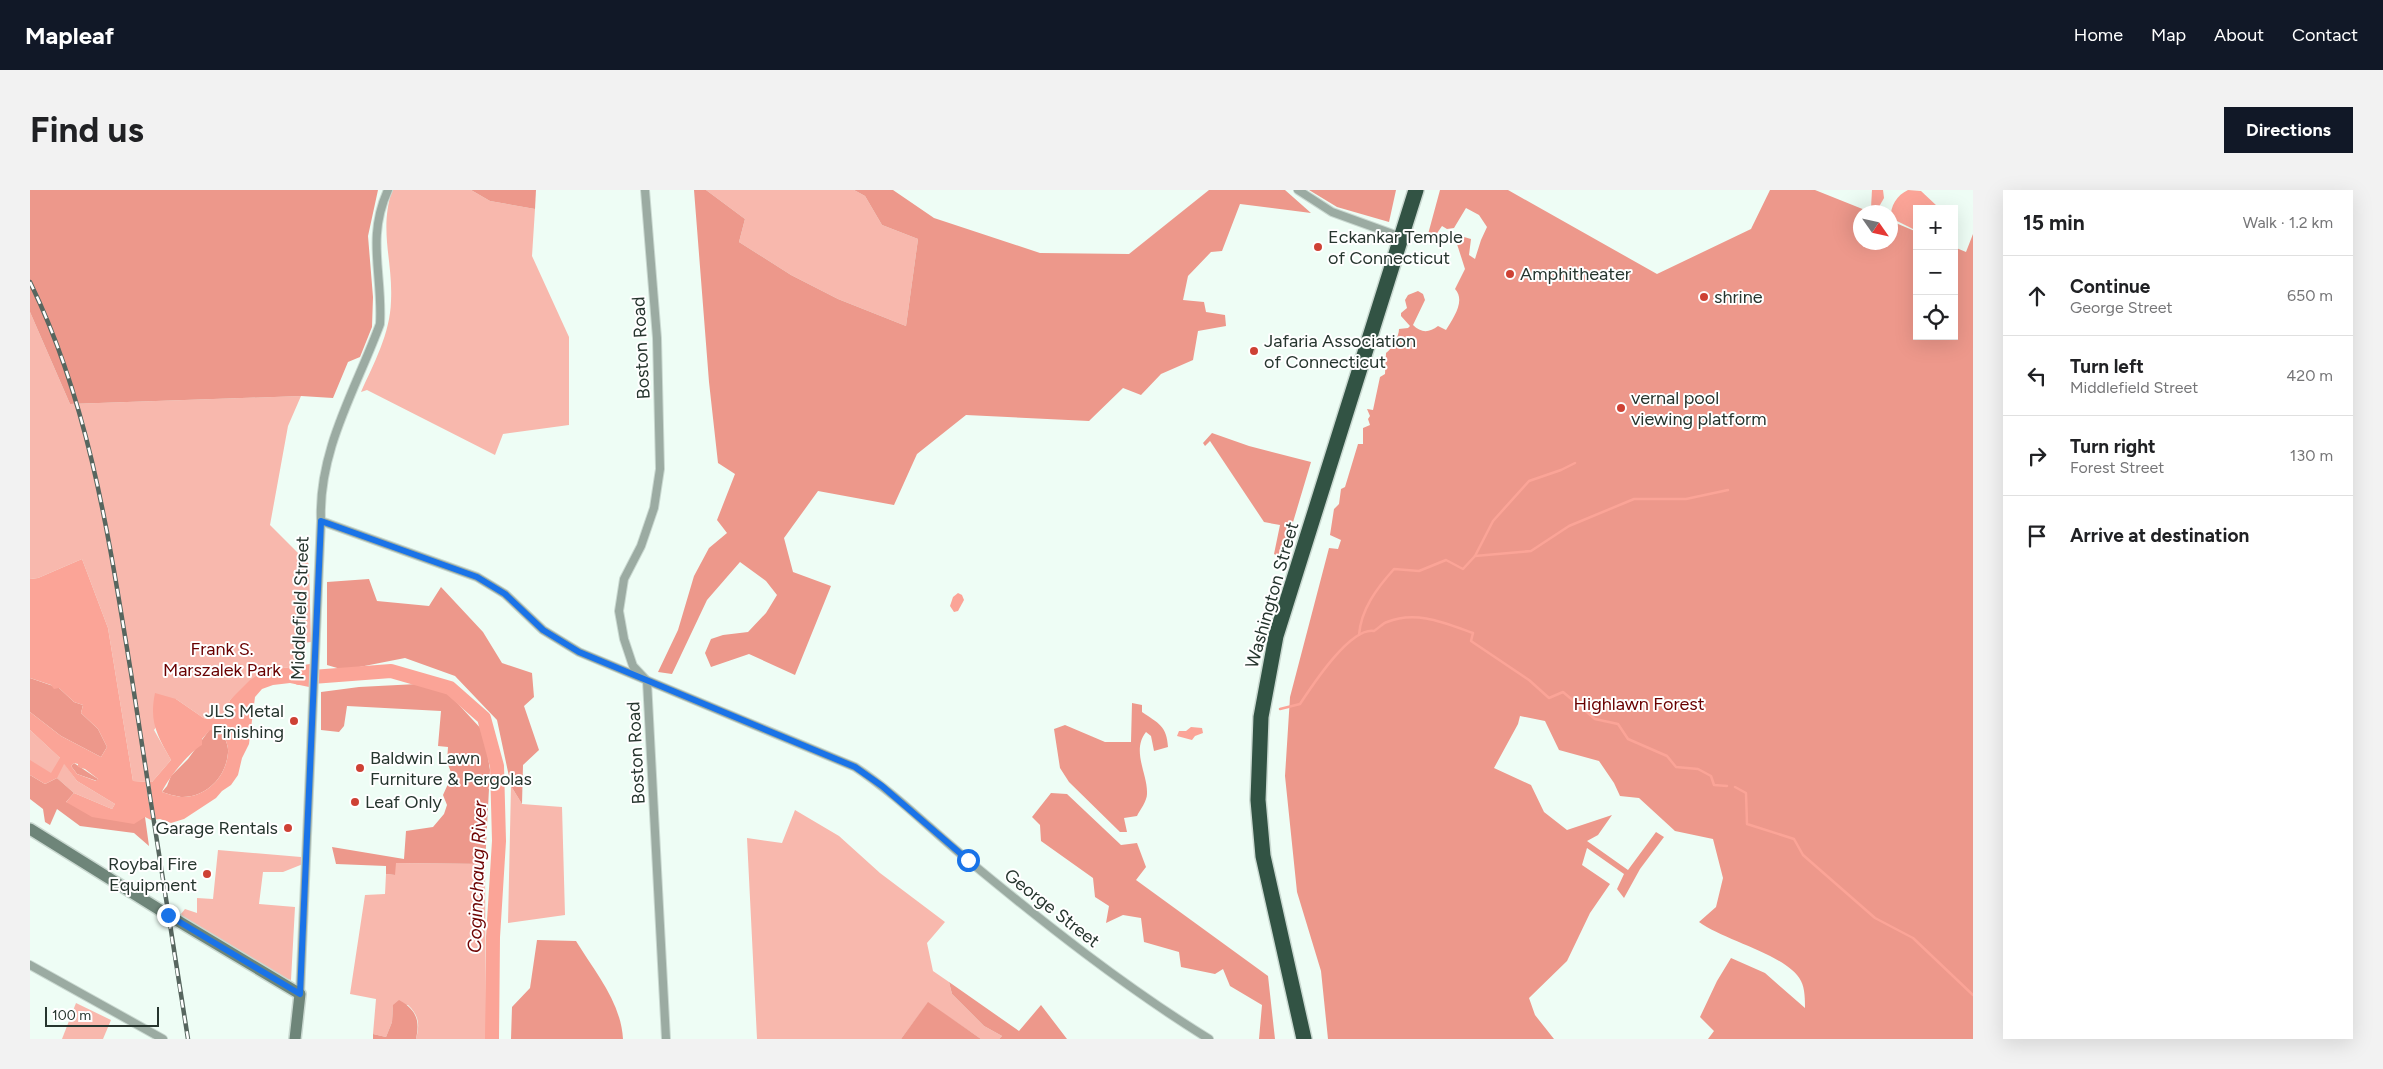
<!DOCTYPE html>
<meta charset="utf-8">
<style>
:root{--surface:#fff;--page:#f2f2f2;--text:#202124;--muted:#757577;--line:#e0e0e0;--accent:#111827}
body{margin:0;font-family:Figtree,sans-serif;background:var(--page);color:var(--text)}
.controls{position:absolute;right:15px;top:15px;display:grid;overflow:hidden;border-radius:0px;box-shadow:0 5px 20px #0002}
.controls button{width:45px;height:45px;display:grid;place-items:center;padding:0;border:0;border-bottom:1px solid var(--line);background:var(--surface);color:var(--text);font:25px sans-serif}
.compass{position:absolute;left:1823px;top:15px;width:45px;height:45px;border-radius:50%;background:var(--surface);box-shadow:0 5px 20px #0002;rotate:124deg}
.scale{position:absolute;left:15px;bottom:12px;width:114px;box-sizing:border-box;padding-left:5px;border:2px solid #26352e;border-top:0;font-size:14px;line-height:18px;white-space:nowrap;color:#26352e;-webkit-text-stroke:4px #fff;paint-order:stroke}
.stop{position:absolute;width:15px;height:15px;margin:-11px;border:4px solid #1a73e8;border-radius:50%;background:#fff}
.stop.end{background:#1a73e8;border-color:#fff;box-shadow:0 1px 5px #0008}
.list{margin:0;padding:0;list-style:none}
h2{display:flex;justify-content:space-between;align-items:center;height:65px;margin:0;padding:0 20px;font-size:21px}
h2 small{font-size:16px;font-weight:400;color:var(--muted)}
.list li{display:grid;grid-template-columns:32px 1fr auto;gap:15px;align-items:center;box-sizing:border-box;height:80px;padding:0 20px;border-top:1px solid var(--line)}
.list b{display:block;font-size:19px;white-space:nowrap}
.list p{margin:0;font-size:16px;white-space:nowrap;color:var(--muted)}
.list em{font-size:16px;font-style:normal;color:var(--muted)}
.icon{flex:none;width:28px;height:28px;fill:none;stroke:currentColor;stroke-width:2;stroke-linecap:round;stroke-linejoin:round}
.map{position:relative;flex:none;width:1943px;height:849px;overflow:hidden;border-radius:0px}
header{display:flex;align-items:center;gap:30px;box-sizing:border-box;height:70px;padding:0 25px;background:var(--accent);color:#fff}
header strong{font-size:24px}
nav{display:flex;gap:28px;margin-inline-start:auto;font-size:18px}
.intro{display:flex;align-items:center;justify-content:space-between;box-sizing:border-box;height:120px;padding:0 30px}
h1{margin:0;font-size:35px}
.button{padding:12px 22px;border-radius:0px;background:var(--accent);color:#fff;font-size:18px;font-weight:700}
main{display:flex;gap:30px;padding:0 30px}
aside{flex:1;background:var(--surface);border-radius:0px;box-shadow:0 5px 20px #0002}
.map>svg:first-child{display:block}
.green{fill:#f8b8ad}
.forest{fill:#ed988b}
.water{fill:#fba497;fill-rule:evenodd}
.pier{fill:#eefdf5}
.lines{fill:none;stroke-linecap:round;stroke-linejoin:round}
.stream{stroke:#fba497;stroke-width:2.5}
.river{stroke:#fba497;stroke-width:14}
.street-casing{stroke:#cad9d1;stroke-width:10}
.secondary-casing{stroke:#cad9d1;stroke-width:14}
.highway-casing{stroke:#cad9d1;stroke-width:18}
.street{stroke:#9baba2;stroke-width:8}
.secondary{stroke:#6e8579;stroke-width:11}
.highway{stroke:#325344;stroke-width:15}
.rail-casing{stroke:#57665f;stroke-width:4.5}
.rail{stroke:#fff;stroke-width:2.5;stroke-dasharray:8;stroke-linecap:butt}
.route{stroke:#1a73e8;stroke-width:6}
.poi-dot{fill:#ce4134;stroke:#fff;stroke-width:2}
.labels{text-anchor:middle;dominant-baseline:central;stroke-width:4;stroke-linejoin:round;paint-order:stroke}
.poi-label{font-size:18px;fill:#26352e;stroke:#fff;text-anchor:start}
.street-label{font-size:18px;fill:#26352e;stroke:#fff}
.park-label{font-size:18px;fill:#690000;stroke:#fff}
.water-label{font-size:19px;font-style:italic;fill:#6e0504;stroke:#fff}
</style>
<header>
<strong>Mapleaf</strong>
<nav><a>Home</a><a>Map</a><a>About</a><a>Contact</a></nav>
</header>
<div class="intro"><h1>Find us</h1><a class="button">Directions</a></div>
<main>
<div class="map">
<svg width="1943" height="849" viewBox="0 0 1943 849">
<rect width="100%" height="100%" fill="#eefdf5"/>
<g class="green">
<path d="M 362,0 L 441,0 L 460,11 L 505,19 L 502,66 L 539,147 L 539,235 L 473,244 L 465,265 L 337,200 L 331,202 C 344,173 360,144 361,111 C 363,70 349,42 362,0 Z"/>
<path d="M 676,0 L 824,0 L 835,6 L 852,35 L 888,49 L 876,136 L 808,109 L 761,85 L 709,52 L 715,29 Z"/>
<path d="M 0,122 L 40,214 L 271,206 L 258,236 L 240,335 L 279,374 L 281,452 L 273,453 L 273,475 L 234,481 L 200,510 L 196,521 L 189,529 L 175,529 L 146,509 L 124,540 L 141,570 L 122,592 L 103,591 L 78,438 L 52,369 L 8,388 L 0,389 Z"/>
<path d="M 0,540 L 30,568 L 47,591 L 85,614 L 82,619 L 44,603 L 27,588 L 0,585 Z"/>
<path d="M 481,596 L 492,614 L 532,617 L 535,725 L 478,733 Z"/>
<path d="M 765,620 L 809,646 L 850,683 L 915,732 L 897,753 L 903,781 L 919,792 L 922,804 L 954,836 L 972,846 L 969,849 L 951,849 L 898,813 L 871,849 L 727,849 L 717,648 L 752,653 Z"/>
<path d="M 188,660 L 271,667 L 273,674 L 253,682 L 233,682 L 229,714 L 265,717 L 261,790 L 256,789 L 154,728 L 151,724 L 155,719 L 167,723 L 167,708 L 183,709 Z"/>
<path d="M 365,673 L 455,674 L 456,849 L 386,849 C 390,834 389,826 378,815 L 363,816 L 362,832 L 356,847 L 343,844 L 346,809 L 320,804 L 335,705 L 355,704 L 356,684 L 365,685 Z"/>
<path d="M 46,813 L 81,830 L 73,849 L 32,849 Z"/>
</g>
<g class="forest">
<path d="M 0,0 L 348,0 L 338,46 L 343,107 L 342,137 L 330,167 L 318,172 L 303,208 L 271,206 L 40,214 L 0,122 Z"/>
<path d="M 441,0 L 506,0 L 505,19 L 460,11 Z"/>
<path d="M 664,0 L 676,0 L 715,29 L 709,52 L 761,85 L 808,109 L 876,136 L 888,49 L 852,35 L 835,6 L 824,0 L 863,0 L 904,28 L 1010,63 L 1099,64 L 1179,0 L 1255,0 L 1281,23 L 1210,14 L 1192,61 L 1181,62 L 1158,86 L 1153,110 L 1174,112 L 1176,122 L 1195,125 L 1196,136 L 1168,141 L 1163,170 L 1131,184 L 1111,205 L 1093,198 L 1059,231 L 936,225 L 887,264 L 864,315 L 788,301 L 754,348 L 763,382 L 801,396 L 765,485 L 719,464 L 681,477 L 675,463 L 681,449 L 693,445 L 718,442 L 736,423 L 747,405 L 736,391 L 710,372 L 677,410 L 642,484 L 628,482 L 648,440 L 664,386 L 679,358 L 697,343 L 687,330 L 705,284 L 688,273 L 679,192 Z"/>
<path d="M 1279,0 L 1366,0 L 1359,32 L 1307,17 Z"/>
<path d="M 1410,0 L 1478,0 L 1627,84 L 1721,39 L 1740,0 L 1785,0 L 1840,22 L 1830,22 L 1830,52 L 1860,52 L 1861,31 L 1887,42 L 1887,146 L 1924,146 L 1924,57 L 1936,62 L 1943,44 L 1943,849 L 1678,849 L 1684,841 L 1670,827 L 1687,791 L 1701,768 L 1735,783 L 1775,818 C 1775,811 1775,798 1771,791 C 1758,765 1695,751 1669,732 L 1686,717 L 1693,688 L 1683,649 L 1645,641 L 1609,608 L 1590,606 L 1584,593 L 1569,571 L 1529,560 L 1515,531 L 1490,526 L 1488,534 L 1464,578 L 1501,595 L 1514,622 L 1537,640 L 1582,625 L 1568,645 L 1557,651 L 1598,680 L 1626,642 L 1634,647 L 1610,679 L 1594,708 L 1587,699 L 1594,684 L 1557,658 L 1552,675 L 1580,694 L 1560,723 L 1537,771 L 1499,808 L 1505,825 L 1524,849 L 1298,849 L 1291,781 L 1267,702 L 1255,586 L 1260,507 L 1299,358 L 1308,359 L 1311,350 L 1300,345 L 1304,319 L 1309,314 L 1311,299 L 1315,297 L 1328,254 L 1333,254 L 1333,238 L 1340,235 L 1338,229 L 1340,226 L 1337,219 L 1343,220 L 1350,187 L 1355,184 L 1356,163 C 1362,159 1369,146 1369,139 L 1378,138 L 1380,136 L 1371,126 L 1371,123 L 1377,118 L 1375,110 L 1378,105 L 1388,101 L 1393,104 L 1395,110 L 1383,135 C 1391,143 1399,143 1408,136 L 1416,140 C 1423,128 1436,111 1425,99 L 1435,79 L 1427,54 L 1434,47 L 1441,49 L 1439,65 L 1445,69 L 1451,50 L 1457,37 L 1449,25 L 1436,18 L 1424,38 L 1417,39 L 1412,36 L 1401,52 L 1397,48 Z"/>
<path d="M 1182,243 L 1219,256 L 1281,272 L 1252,369 L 1244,364 L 1250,335 L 1234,332 L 1180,251 L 1175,256 L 1173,253 Z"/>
<path d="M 339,389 L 347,411 L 399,416 L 411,397 L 453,442 L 472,473 L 502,483 L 504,507 L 494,516 L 509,560 L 493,575 L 492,614 L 481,596 L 467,530 L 425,486 L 375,468 L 314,480 L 297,475 L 297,392 Z"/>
<path d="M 0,488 L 29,498 L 44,512 L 53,515 L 51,523 L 68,539 L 77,557 L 71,567 L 31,546 L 0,522 Z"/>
<path d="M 387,494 L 417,502 L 454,542 L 460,580 L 455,674 L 366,673 L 365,685 L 356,684 L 356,676 L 306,674 L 302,657 L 374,669 L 376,641 L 403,637 L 414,624 L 417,615 L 413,605 L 422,585 L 417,572 L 418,557 L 408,556 L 411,521 L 317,516 L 314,536 L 309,542 L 291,540 L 291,502 L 329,497 Z"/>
<path d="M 1102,513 L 1112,515 L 1112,522 C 1128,533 1137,536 1138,557 L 1124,561 L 1121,546 L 1116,542 C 1101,561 1118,584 1117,604 C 1117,611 1110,620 1107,626 L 1094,628 L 1097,642 L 1090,642 L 1039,592 L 1030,578 L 1024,539 L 1035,535 L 1075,552 L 1101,552 Z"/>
<path d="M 180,539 L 191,540 C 194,547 199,555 198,563 C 196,587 176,608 151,607 C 145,606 138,604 132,602 L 137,596 L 141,586 L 158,569 Z"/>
<path d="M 44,573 L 68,589 L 67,591 L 47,584 L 41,576 Z"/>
<path d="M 0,585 L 15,594 L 27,588 L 44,603 L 36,612 L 115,627 L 119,656 L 104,643 L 50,636 L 27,619 L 20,635 L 15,632 L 13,619 L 0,609 Z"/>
<path d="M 1021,603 L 1037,604 L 1091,655 L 1107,653 L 1116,677 L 1106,690 L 1238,786 L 1245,849 L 1229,849 L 1232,815 L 1200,796 L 1193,779 L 1185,784 L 1151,777 L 1149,762 L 1114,752 L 1111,728 L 1093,725 L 1076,733 L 1079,716 L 1065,707 L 1063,688 L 1011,651 L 1010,635 L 1002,627 Z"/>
<path d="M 507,750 L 546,751 C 565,782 591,812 593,849 L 481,849 L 482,817 L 500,798 Z"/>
<path d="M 919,792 L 989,841 L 1011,815 L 1037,849 L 969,849 L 972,846 L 954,836 L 922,804 Z"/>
<path d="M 369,810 C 387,820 390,831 386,849 L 343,849 L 343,844 L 356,847 L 362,832 L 363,815 Z"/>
<path d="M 898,812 L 951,849 L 871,849 Z"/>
</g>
<g class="water">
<path d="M 1842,0 L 1853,0 L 1854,8 L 1846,22 L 1841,18 Z"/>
<path d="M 1878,0 L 1891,1 L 1907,16 L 1908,19 L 1887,19 L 1887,41 L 1861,28 C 1860,16 1867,5 1878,0 Z"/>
<path d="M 52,369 L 78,438 L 103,591 L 122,592 L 141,570 C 127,545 119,532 125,503 L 146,509 L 175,529 L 189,529 L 196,521 L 200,510 L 220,490 L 234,481 L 280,474 L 279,497 L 260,493 L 243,495 L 232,499 L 225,507 L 219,554 L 212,568 L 208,585 L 201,595 L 192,601 L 186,608 L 154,629 L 141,633 L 130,629 L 121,630 L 115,627 L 104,634 L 62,627 L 36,612 L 44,603 L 82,619 L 85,614 L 47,591 L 34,574 L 27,588 L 15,594 L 0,585 L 0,570 L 21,583 L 30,568 L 0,540 L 0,522 L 31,546 L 71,567 L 77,557 L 68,539 L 51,523 L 53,515 L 44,512 L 29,498 L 24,499 L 21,495 L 0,488 L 0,389 L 8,388 ZM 180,540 L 191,540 C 194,547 199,555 198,563 C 196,587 176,608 151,607 C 145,606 138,604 132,602 C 136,591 160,561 172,555 L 172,549 ZM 44,573 L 48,574 L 48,577 L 55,579 L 68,589 L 66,591 L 47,584 L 41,576 Z"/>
<path d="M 928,403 L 932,405 L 934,410 L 928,421 L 924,422 L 920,416 L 923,407 Z"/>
<path d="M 1161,537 L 1172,538 L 1173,543 L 1165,546 L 1162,550 L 1147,546 L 1149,541 L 1156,541 Z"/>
</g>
<path class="pier" d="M 120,594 L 126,632 L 122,632 L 116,595 Z"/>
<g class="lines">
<g class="stream">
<path d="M 1445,366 L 1463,331 L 1499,291 L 1531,280 L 1545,273"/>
<path d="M 1329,445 C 1331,419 1347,398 1364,379 L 1389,381 L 1416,370 L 1433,379 L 1445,366 L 1501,361 L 1539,336 L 1604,309 L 1656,309 L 1698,300"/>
<path d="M 1250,519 L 1270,514 C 1282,496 1320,437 1344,441 C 1349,438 1353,433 1357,432 C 1386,420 1415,433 1443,443 L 1441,451 L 1499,490 L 1519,508 L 1533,502 L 1565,529 L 1588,534 L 1598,549 L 1637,566 L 1646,577 L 1668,579 L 1681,586 L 1684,595 L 1697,596"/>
<path d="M 1705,597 L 1716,603 L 1717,634 L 1764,649 L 1773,665 L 1845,728 L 1883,748 L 1943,805"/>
</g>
<path class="river" d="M 269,488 L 361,481 L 420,498 L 454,528 L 467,576 L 469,651 L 463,747 L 462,849"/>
<g class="street-casing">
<g id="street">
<path d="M 615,0 L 627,148 L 630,279 L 624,318 L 611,356 L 594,389 L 589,421 L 594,449 L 603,476 L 617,491 L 636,849"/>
<path d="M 1268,0 L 1302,22 L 1371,47"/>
<path d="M 291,331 L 447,387 L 475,404 L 513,440 L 549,462 L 825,577 C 866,604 901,640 939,671 C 1015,734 1095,797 1179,849"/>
<path d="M 0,775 L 133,849"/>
<path d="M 270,804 L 291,331 C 288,260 326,199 350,134 C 353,85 336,48 358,0"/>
</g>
</g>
<g class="secondary-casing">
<path id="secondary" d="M 0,639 L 138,725 L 270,804 L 265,849"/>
</g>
<g class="highway-casing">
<path id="highway" d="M 1274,849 L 1233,666 L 1228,610 L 1231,527 L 1246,446 L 1386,0"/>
</g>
<use href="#street" class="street"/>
<use href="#secondary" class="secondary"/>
<use href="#highway" class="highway"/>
<g class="rail-casing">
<path id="rail" d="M 0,92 C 60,215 79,349 101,483 C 120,605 138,727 158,849"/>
</g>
<use href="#rail" class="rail"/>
</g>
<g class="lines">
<path class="route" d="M 138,725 L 270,804 L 291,331 L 447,387 L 475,404 L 513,440 L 549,462 L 825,577 L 852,596 L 938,670"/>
</g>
<g class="poi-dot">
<circle cx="1288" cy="57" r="5"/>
<circle cx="1480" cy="84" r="5"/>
<circle cx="1674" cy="107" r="5"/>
<circle cx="1224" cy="161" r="5"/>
<circle cx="1591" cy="218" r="5"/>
<circle cx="264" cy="531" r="5"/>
<circle cx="330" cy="578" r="5"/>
<circle cx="325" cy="612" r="5"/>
<circle cx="258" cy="638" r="5"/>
<circle cx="177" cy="684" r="5"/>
</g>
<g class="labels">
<g class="poi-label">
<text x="1298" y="47">Eckankar Temple<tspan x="1298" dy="21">of Connecticut</tspan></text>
<text x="1490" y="84">Amphitheater</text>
<text x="1684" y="107">shrine</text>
<text x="1234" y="151">Jafaria Association<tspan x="1234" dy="21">of Connecticut</tspan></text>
<text x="1601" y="208">vernal pool<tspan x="1601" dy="21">viewing platform</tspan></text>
<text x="254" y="521" text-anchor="end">JLS Metal<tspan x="254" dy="21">Finishing</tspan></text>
<text x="340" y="568">Baldwin Lawn<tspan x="340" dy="21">Furniture &amp; Pergolas</tspan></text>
<text x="335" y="612">Leaf Only</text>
<text x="248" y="638" text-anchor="end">Garage Rentals</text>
<text x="167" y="674" text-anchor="end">Roybal Fire<tspan x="167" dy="21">Equipment</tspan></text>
</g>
<g class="street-label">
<text transform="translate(611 158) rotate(-93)">Boston Road</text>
<text transform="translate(1242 405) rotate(-74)">Washington Street</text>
<text transform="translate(270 418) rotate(-88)">Middlefield Street</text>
<text transform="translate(606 563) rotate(-93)">Boston Road</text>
<text transform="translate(1022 718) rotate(38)">George Street</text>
</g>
<g class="park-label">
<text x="192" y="459">Frank S.<tspan x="192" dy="21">Marszalek Park</tspan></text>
<text x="1609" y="514">Highlawn Forest</text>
</g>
<g class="water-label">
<text transform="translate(447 687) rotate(-88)">Coginchaug River</text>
</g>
</g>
</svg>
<div class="controls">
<button>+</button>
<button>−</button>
<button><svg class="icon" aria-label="locate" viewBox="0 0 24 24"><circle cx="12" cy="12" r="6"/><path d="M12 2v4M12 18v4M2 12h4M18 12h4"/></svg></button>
</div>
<svg class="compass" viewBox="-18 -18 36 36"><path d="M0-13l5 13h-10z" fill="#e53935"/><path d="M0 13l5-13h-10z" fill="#757577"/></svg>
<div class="scale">100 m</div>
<div class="stop" style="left:938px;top:670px"></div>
<div class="stop end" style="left:138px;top:725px"></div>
</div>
<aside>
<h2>15 min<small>Walk · 1.2 km</small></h2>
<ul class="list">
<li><svg class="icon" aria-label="ahead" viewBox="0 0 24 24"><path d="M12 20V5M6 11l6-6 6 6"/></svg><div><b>Continue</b><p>George Street</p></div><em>650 m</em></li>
<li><svg class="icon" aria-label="left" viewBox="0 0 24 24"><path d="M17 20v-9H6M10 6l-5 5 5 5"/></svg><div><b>Turn left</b><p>Middlefield Street</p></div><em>420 m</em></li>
<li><svg class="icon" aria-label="right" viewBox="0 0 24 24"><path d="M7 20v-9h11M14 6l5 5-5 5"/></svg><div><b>Turn right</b><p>Forest Street</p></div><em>130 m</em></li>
<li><svg class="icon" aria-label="arrive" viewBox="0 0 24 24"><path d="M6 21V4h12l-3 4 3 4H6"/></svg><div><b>Arrive at destination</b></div></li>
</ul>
</aside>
</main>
